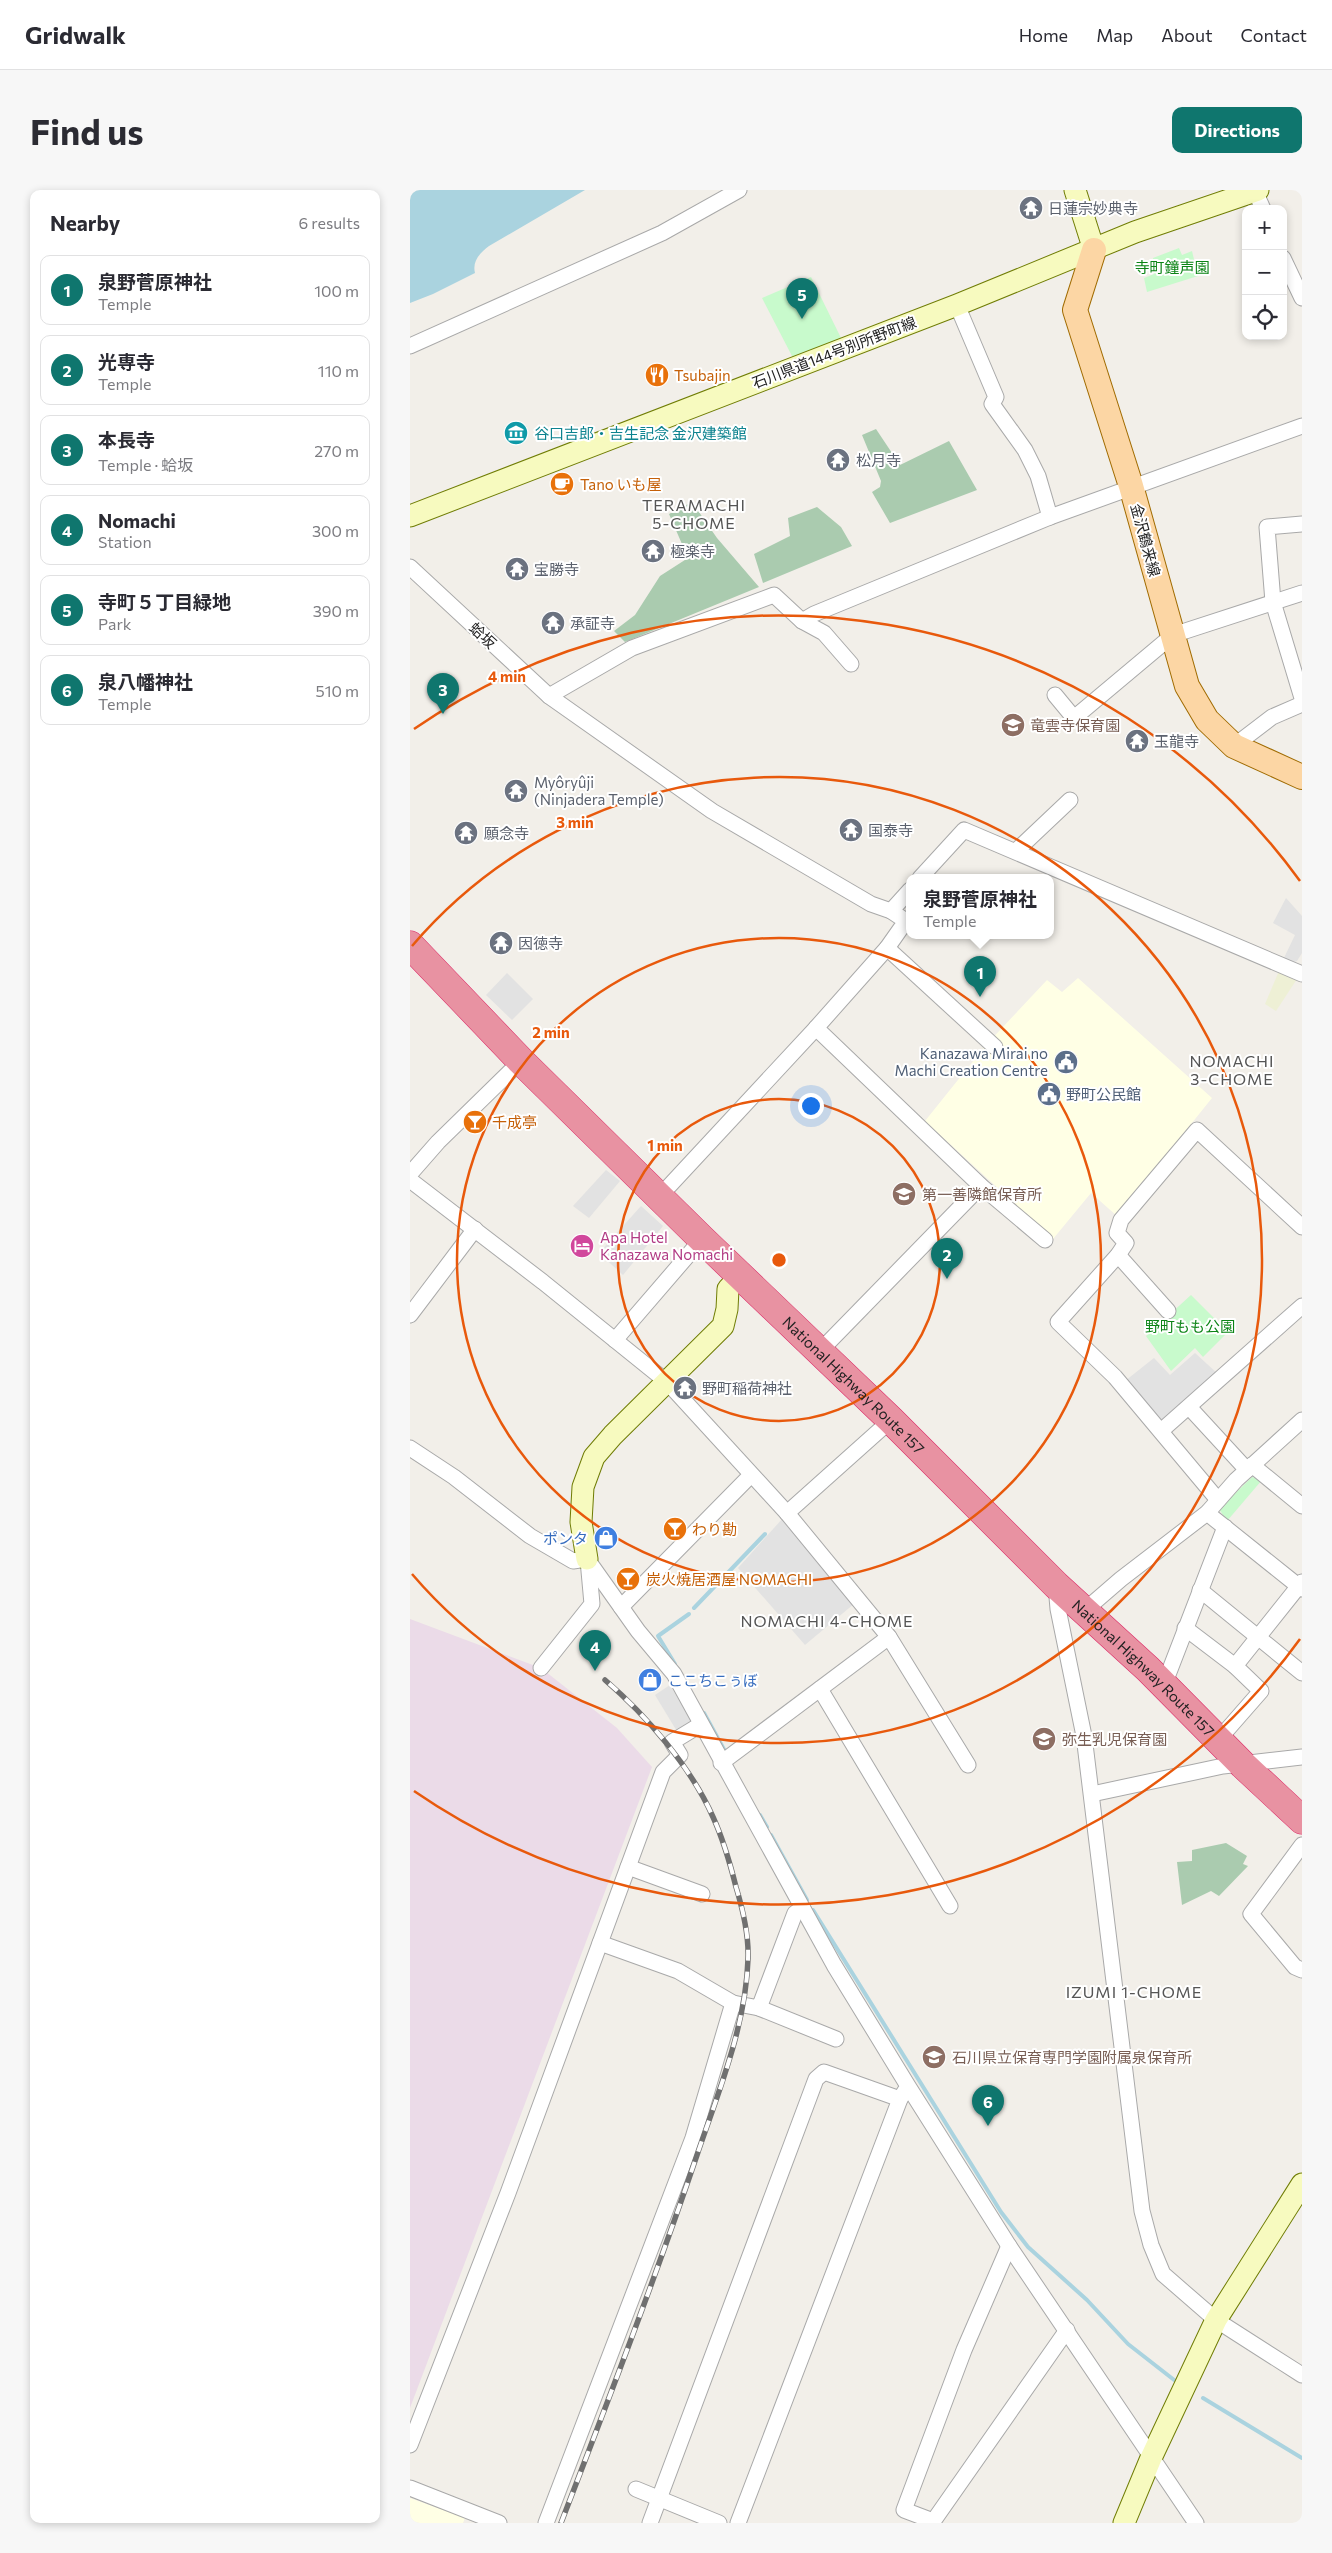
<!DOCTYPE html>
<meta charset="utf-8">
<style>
:root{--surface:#fff;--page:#f7f7f7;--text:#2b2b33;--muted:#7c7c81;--line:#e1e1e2;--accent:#0f766e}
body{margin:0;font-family:Commissioner,"Noto Sans JP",sans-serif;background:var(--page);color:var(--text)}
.controls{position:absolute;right:15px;top:15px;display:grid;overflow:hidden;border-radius:10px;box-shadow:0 2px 8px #0003}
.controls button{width:45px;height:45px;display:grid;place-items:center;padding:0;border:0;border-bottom:1px solid var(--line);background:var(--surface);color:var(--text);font:25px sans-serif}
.you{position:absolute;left:400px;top:915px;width:18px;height:18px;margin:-12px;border:4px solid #fff;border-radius:50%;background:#1a73e8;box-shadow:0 0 0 8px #1a73e833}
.badge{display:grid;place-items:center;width:32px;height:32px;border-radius:50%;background:var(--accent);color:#fff;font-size:16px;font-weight:700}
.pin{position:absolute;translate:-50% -41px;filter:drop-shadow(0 1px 2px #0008)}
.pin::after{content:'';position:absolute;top:26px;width:18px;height:15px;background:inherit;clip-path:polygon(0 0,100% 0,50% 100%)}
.popup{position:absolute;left:496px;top:684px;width:148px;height:65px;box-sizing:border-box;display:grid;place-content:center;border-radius:10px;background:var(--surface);filter:drop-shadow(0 1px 4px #0005);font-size:16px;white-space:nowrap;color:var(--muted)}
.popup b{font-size:19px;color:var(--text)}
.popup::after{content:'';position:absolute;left:50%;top:100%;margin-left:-10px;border:10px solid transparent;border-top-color:var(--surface)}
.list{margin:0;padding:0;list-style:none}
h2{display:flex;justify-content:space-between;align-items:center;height:65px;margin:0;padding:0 20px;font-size:21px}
h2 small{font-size:16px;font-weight:400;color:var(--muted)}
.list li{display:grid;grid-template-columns:32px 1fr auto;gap:15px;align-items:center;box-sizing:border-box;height:70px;margin:0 10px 10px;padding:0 10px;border:1px solid var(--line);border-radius:10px}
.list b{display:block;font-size:19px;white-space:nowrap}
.list p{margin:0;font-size:16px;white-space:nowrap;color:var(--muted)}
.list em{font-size:16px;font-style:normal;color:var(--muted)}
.icon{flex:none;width:28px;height:28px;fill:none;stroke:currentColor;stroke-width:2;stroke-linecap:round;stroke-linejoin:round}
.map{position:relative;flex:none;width:892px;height:2333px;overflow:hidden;border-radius:10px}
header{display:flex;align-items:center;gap:30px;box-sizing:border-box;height:70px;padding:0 25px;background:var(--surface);border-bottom:1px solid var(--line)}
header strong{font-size:24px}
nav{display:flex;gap:28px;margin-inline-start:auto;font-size:18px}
.intro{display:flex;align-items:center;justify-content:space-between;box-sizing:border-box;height:120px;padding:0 30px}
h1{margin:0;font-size:35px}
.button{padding:12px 22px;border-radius:10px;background:var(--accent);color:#fff;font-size:18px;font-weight:700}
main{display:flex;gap:30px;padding:0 30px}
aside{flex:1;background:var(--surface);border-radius:10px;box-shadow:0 2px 8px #0003}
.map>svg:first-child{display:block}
.industrial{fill:#ebdbe8}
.education{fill:#ffffe5}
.farmland{fill:#eef0d5}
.cemetery{fill:#aacbaf}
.park{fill:#c8facc}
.parking{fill:#e2e2e2}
.water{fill:#aad3df}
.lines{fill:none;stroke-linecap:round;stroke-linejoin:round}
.stream{stroke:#aad3df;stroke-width:4}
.street-casing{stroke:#a9a9a9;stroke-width:17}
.secondary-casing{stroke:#707d05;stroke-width:23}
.primary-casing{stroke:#a06b00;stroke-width:26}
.highway-casing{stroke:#dc2a67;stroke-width:29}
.street{stroke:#fff;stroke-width:15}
.secondary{stroke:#f7fabf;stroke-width:21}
.primary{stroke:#fcd6a4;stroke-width:24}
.highway{stroke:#e892a2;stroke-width:28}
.rail-casing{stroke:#707070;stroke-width:5.5}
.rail{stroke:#fff;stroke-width:4;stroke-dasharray:11;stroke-linecap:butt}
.ring{fill:none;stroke:#e8590c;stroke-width:2.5}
.labels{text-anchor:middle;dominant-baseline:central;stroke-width:4;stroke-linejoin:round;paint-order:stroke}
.worship-label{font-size:15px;fill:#5b616d;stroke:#fff;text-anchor:start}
.park-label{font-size:15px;fill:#0c8416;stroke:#fff}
.street-label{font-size:15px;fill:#222;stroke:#fff}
.food-label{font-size:15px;fill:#c56008;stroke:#fff;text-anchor:start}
.culture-label{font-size:15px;fill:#0d838f;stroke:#fff;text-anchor:start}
.education-label{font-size:15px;fill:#785e54;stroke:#fff;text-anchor:start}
.service-label{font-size:15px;fill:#4e5e75;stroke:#fff;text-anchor:end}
.hotel-label{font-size:15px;fill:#b23c85;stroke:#fff;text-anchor:start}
.shop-label{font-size:15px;fill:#366cbe;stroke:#fff;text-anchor:end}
.neighbourhood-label{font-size:16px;letter-spacing:1px;fill:#555;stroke:#fff}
.centre{fill:#e8590c;stroke:#fff;stroke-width:2.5}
.ring-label{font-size:15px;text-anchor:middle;font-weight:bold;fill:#e8590c;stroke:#fff;stroke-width:4;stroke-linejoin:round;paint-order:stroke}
</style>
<header>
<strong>Gridwalk</strong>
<nav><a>Home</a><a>Map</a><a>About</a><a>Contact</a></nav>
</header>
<div class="intro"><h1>Find us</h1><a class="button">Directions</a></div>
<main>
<aside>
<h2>Nearby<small>6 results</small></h2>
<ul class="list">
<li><span class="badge">1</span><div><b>泉野菅原神社</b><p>Temple</p></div><em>100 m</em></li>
<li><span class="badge">2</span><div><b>光専寺</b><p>Temple</p></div><em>110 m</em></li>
<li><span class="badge">3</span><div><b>本長寺</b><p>Temple · 蛤坂</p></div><em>270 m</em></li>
<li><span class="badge">4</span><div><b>Nomachi</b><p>Station</p></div><em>300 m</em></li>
<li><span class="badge">5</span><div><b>寺町５丁目緑地</b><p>Park</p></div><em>390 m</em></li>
<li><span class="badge">6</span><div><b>泉八幡神社</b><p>Temple</p></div><em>510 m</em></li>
</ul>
</aside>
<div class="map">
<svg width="892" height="2333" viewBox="0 0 892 2333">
<rect width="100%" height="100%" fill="#f2efe9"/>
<path class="industrial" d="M 0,1429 L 131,1478 L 207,1538 L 242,1577 L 0,2218 Z"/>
<g class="education">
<path d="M 668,788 L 802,908 L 707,1026 L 681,1003 L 643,1049 L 515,931 L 576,855 L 637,790 L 652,802 Z"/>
<path d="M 0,2308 L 55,2328 L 53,2333 L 0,2333 Z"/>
</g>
<path class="farmland" d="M 869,781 L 887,789 L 866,821 L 855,814 Z"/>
<g class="cemetery">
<path d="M 466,239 L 490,275 L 539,251 L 567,300 L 480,333 L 462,302 L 470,297 L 471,291 L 452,245 Z"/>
<path d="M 282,312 L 307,348 L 349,397 L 215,452 L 204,441 L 225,425 L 250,386 L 278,368 L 259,324 Z"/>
<path d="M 407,317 L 431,337 L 442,356 L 353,393 L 344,364 L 380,346 L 378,328 Z"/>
<path d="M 816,1653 L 837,1666 L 833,1674 L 838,1676 L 809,1706 L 801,1701 L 772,1715 L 767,1672 L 782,1671 L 782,1660 Z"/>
</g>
<g class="park">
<path d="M 769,58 L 772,65 L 782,61 L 788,86 L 737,102 L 734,88 L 744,84 L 743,68 Z"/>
<path d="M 401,87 L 432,150 L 383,168 L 352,108 Z"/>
<path d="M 781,1105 L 818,1142 L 793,1167 L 785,1158 L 761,1181 L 736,1146 Z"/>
<path d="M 842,1287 L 852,1290 L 817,1331 L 809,1319 Z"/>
</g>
<g class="parking">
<path d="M 876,708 L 892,726 L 892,763 L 887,771 L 879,773 L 873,770 L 885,745 L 863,733 Z"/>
<path d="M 97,783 L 123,809 L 102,830 L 76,805 Z"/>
<path d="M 196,980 L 210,991 L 179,1028 L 163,1016 Z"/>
<path d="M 231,1016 L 253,1036 L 213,1085 L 189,1063 Z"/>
<path d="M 785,1163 L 808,1184 L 751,1234 L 715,1191 L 744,1168 L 760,1185 Z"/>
<path d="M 373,1328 L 445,1413 L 395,1455 L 328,1378 Z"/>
<path d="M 260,1495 L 283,1534 L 268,1543 L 245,1505 Z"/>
</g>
<path class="water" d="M 0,0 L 175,0 L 79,56 C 70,63 62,71 65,83 L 23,104 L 0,113 Z"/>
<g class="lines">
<g class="stream">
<path d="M 284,1418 L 355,1344"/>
<path d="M 265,1474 L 248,1446 L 279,1424"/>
<path d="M 294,1523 L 316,1563"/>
<path d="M 350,1625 L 357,1637"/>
<path d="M 361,1645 L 397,1710"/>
<path d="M 403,1720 L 591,2022 L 618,2057 L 677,2110 L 718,2154 L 768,2193"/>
<path d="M 793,2208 L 892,2268"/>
</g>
<g class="street-casing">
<g id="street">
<path d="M 845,1 L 853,19"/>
<path d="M 873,68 L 892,108"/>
<path d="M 547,115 L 586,207 L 582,214 L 615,260 L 628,286 L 640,327"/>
<path d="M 0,156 L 252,43 L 329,0"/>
<path d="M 892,334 L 857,337 L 863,412 L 892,508"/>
<path d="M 0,377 L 139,506 L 302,621 L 461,714 L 481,721 L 496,731 L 477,758 L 406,838 L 249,1007"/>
<path d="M 392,431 L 404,424 L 640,327 L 892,236"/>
<path d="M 645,505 L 664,528 L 763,445 L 892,403"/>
<path d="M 139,506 L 222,458 L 364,405 L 392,431 L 414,443 L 441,474"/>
<path d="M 824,556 L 862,527 L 892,514"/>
<path d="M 606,661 L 660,610"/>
<path d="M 510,688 L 554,640 L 892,784"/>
<path d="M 481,721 L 500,700"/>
<path d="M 477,758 L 585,857"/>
<path d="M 406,838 L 571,996 L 635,1050"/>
<path d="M 0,984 L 28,952 L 111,871"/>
<path d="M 0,990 L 133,1092 L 257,1192 L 377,1323 L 479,1447 L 558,1575"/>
<path d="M 708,1065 L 758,1121"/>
<path d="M 0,1125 L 65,1039"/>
<path d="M 205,1150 L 292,1049"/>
<path d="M 410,1161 L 571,996"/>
<path d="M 779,1217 L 837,1280"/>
<path d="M 751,1241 L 892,1116"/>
<path d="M 0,1258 L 44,1287 L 120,1346 L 163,1371 L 177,1369"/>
<path d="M 842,1275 L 892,1316"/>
<path d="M 808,1310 L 705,1187 L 648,1132 L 708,1065 L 716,1053 L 707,1043 L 711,1030 L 787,940 L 892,1037"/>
<path d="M 377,1323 L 481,1230"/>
<path d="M 797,1323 L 892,1399"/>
<path d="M 177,1369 L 228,1441 L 264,1484 L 424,1775 L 498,1896 L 599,2056 L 786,2333"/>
<path d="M 646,1395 L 648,1419 L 674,1546 L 732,2021 L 741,2055 L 753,2084 L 806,2130 L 892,2185"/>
<path d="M 790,1400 L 892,1483"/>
<path d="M 211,1417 L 341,1285"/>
<path d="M 674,1421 L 711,1389 L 797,1323 L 826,1290 L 892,1230"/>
<path d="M 775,1438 L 825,1476"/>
<path d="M 131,1478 L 182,1414 L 178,1370"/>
<path d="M 754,1495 L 815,1337"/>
<path d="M 410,1499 L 540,1716"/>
<path d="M 809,1549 L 851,1501 L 825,1476 L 892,1392"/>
<path d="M 311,1573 L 479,1447"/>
<path d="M 682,1604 L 813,1576 L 892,1567"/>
<path d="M 892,1655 L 841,1724 L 885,1777 L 892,1780"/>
<path d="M 218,1677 L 292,1704"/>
<path d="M 190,1753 L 268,1781 L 323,1813"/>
<path d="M 349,1818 L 426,1849"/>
<path d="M 0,2255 L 98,2003 L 253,1582 L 270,1565 L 262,1552 L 290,1535"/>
<path d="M 0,2298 L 89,2333"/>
<path d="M 226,2299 L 309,2333"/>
<path d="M 523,2331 L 494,2320 L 554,2160 L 599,2056"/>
<path d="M 136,2333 L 283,1948 L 323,1813 L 349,1818 L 385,1723 L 393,1719"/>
<path d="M 240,2333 L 406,1889 L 414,1882 L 490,1909"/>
<path d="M 328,2333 L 490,1909 L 495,1901"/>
<path d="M 522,2333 L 657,2140"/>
</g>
</g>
<g class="secondary-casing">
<g id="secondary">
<path d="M 665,0 L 684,60"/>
<path d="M 0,326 L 547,115 L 725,42 L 848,0"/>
<path d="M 177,1369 L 171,1332 L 173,1297 L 184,1267 L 203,1245 L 313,1136 L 317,1119 L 318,1099 L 330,1086"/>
<path d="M 714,2333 L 741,2268 L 806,2130 L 892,1994"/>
</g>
</g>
<g class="primary-casing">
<path id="primary" d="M 684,60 L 665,120 L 721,296 L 777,496 L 797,530 L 824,556 L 892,587"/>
</g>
<g class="highway-casing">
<g id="highway">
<path id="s1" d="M 0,755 L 111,871 L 292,1049 L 481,1230 L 646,1395 L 738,1479 L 833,1575 L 892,1630"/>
</g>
</g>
<use href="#street" class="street"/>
<use href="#secondary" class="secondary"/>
<use href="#primary" class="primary"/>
<use href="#highway" class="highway"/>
<g class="rail-casing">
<path id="rail" d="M 151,2333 C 198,2211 245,2089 287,1965 C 308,1903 336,1836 338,1769 C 339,1745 333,1720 326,1697 C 320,1673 313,1649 303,1627 C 281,1577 236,1525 195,1490"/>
</g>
<use href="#rail" class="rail"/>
</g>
<g class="ring">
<circle cx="369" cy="1070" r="161"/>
<circle cx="369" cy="1070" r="322"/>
<path d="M2 756A483 483 0 1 1 2 1384"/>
<path d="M890 1449A644 644 0 0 1 4 1601M4 539A644 644 0 0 1 890 691"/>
</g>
<defs>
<g id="temple-disc" transform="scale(1.25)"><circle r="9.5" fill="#6b7280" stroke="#fff"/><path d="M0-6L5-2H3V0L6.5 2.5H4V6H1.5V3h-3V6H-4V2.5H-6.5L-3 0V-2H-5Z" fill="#fff"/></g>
<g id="restaurant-disc" transform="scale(1.25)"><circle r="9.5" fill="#e8710a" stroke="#fff"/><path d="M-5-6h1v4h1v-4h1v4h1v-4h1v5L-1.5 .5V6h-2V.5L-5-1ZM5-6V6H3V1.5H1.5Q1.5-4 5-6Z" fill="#fff"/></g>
<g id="museum-disc" transform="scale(1.25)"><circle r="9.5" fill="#0f9aa8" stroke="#fff"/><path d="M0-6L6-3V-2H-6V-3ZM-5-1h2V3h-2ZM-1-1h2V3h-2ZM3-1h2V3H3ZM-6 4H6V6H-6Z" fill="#fff"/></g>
<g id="cafe-disc" transform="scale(1.25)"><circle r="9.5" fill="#e8710a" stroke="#fff"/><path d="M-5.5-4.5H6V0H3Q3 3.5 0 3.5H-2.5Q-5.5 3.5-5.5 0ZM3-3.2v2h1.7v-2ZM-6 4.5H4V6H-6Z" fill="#fff"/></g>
<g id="school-disc" transform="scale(1.25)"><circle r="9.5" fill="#8d6e63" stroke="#fff"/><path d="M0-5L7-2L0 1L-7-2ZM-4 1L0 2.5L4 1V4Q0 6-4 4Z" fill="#fff"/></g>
<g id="civic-disc" transform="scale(1.25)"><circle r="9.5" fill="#5c6f8a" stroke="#fff"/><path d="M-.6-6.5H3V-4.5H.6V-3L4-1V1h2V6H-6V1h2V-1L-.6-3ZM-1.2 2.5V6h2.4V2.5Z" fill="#fff"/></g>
<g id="bar-disc" transform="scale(1.25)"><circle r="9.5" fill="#e8710a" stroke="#fff"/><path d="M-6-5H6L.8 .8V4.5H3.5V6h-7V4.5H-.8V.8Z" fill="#fff"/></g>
<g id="hotel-disc" transform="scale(1.25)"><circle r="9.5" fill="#d1479c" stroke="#fff"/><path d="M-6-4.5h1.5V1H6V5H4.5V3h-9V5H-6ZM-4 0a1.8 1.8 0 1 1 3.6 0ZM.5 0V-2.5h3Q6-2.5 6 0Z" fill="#fff"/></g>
<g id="shop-disc" transform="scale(1.25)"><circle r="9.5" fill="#3f7fe0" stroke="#fff"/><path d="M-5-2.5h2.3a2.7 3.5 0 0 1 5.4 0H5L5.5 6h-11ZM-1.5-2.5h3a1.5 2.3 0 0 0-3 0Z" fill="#fff"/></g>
</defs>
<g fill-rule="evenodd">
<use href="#temple-disc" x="621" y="18"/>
<use href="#restaurant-disc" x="247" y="185"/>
<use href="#museum-disc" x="106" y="243"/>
<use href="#temple-disc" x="428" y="270"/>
<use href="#cafe-disc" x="152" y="294"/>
<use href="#temple-disc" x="243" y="361"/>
<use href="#temple-disc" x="107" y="379"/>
<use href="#temple-disc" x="143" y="433"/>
<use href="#school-disc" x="603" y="535"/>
<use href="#temple-disc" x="727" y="551"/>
<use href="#temple-disc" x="106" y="601"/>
<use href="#temple-disc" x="441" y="640"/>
<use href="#temple-disc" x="56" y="643"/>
<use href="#temple-disc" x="91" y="753"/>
<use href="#civic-disc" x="656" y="872"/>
<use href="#civic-disc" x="639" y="904"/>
<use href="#bar-disc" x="65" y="932"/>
<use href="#school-disc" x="494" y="1004"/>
<use href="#hotel-disc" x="172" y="1056"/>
<use href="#temple-disc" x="275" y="1198"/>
<use href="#bar-disc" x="265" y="1339"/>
<use href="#shop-disc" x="196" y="1348"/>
<use href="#bar-disc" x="218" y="1389"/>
<use href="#shop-disc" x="240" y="1490"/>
<use href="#school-disc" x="634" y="1549"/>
<use href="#school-disc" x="524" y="1867"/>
</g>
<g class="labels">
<g class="worship-label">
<text x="638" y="18">日蓮宗妙典寺</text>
<text x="446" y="270">松月寺</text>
<text x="260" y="361">極楽寺</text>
<text x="124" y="379">宝勝寺</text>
<text x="160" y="433">承証寺</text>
<text x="744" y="551">玉龍寺</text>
<text x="124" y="592">Myôryûji<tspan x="124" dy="17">(Ninjadera Temple)</tspan></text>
<text x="458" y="640">国泰寺</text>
<text x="74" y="643">願念寺</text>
<text x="108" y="753">因徳寺</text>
<text x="292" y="1198">野町稲荷神社</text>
</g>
<g class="park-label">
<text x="762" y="77">寺町鐘声園</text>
<text x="780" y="1136">野町もも公園</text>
</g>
<g class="street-label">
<text transform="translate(424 162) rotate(-21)">石川県道144号別所野町線</text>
<text transform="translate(736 350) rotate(75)">金沢鶴来線</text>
<text transform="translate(73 445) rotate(43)">蛤坂</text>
<text stroke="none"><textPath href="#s1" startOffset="625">National Highway Route 157</textPath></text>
<text stroke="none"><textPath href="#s1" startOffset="1030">National Highway Route 157</textPath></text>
</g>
<g class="food-label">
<text x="264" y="185">Tsubajin</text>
<text x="170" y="294">Tano いも屋</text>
<text x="82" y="932">千成亭</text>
<text x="282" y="1339">わり勘</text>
<text x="236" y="1389">炭火焼居酒屋 NOMACHI</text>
</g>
<g class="culture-label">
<text x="124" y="243">谷口吉郎・吉生記念 金沢建築館</text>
</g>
<g class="education-label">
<text x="620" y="535">竜雲寺保育園</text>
<text x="512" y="1004">第一善隣館保育所</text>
<text x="652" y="1549">弥生乳児保育園</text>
<text x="542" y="1867">石川県立保育専門学園附属泉保育所</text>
</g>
<g class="service-label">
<text x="638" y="863">Kanazawa Mirai no<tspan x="638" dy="17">Machi Creation Centre</tspan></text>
<text x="656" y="904" text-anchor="start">野町公民館</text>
</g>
<g class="hotel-label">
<text x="190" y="1047">Apa Hotel<tspan x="190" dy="17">Kanazawa Nomachi</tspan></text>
</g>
<g class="shop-label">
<text x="178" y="1348">ポンタ</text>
<text x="258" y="1490" text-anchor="start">ここちこぅぼ</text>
</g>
<g class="neighbourhood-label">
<text x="284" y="314">TERAMACHI<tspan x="284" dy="18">5-CHOME</tspan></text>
<text x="822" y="870">NOMACHI<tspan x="822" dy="18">3-CHOME</tspan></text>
<text x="417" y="1430">NOMACHI 4-CHOME</text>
<text x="724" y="1801">IZUMI 1-CHOME</text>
</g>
</g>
<circle cx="369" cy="1070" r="8" class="centre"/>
<g class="ring-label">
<text x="97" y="492">4 min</text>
<text x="165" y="638">3 min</text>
<text x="141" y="848">2 min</text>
<text x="255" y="961">1 min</text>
</g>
</svg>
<div class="controls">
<button>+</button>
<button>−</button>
<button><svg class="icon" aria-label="locate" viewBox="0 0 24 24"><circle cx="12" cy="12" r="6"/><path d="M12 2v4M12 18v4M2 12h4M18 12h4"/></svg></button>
</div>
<div class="you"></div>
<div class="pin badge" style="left:570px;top:807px">1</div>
<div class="popup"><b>泉野菅原神社</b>Temple</div>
<div class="pin badge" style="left:537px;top:1089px">2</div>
<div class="pin badge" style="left:33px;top:524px">3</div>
<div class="pin badge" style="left:185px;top:1481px">4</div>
<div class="pin badge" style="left:392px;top:129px">5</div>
<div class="pin badge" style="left:578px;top:1936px">6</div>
</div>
</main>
